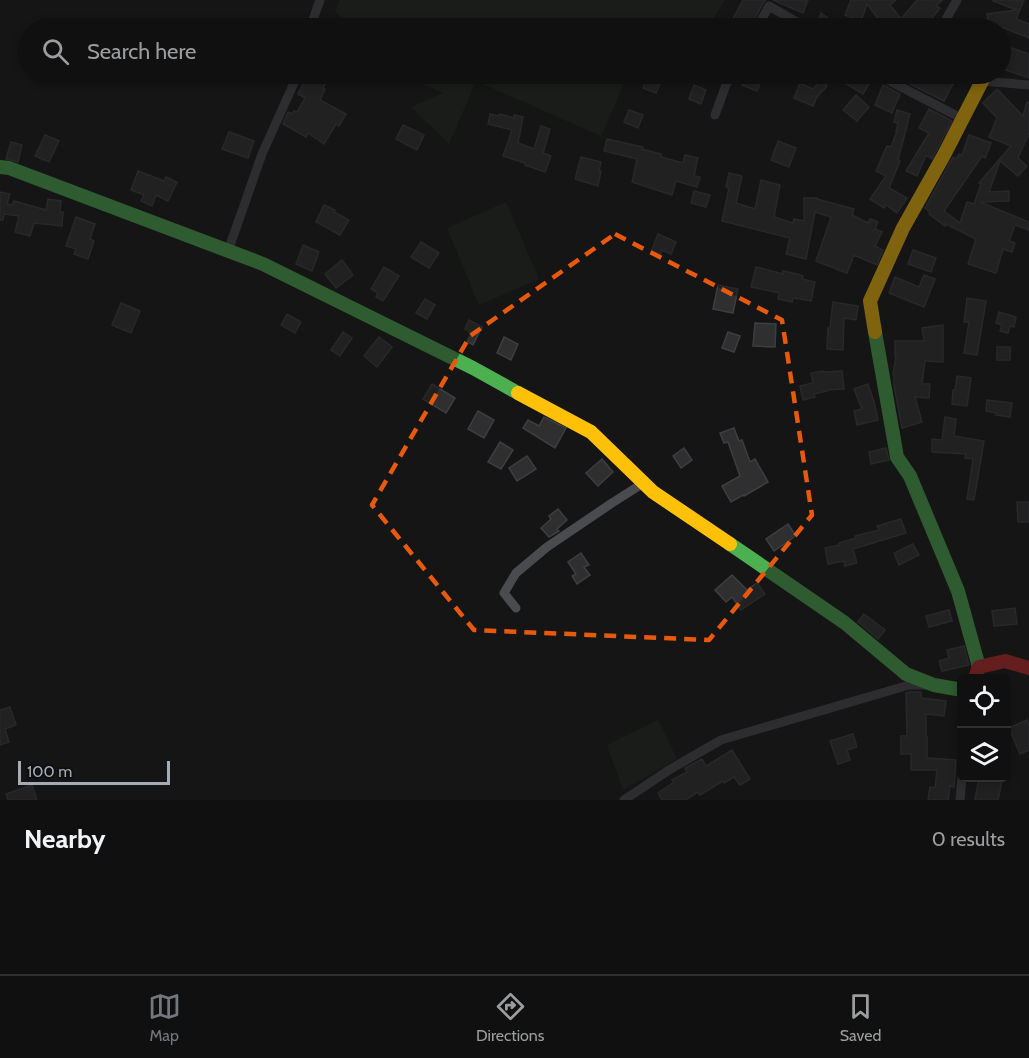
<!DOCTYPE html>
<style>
:root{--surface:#101010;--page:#191919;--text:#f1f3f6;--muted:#9c9d9f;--line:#303030;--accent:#73777e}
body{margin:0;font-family:Cabin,sans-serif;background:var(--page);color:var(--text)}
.controls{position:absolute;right:18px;bottom:18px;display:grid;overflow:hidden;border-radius:9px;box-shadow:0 3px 9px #0003}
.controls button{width:54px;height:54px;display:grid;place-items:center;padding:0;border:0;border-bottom:2px solid var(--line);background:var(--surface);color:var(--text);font:30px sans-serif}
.scale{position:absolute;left:18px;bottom:15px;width:152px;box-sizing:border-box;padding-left:6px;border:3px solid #a6acb6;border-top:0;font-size:16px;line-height:21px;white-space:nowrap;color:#a6acb6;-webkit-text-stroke:4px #0f0f11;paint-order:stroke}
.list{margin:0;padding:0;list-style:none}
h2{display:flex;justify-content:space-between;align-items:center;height:78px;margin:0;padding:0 24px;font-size:26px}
h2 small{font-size:20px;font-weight:400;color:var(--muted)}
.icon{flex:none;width:33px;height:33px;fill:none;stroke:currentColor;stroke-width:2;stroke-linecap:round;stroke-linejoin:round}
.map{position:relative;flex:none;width:1029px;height:800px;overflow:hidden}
.search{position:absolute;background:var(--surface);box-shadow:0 3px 9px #0003;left:18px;right:18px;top:18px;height:66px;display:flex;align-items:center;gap:15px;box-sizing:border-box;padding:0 21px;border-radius:33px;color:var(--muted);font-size:22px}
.sheet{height:174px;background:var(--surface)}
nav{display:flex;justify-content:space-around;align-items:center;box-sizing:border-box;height:84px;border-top:2px solid var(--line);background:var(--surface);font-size:16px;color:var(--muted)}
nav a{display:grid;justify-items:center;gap:3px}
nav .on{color:var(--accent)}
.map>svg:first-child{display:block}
.green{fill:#1f251f}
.building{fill:#2f2f30;stroke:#3d3e41;stroke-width:1.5}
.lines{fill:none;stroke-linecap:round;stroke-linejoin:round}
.street{stroke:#494b4e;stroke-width:9}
.fast{stroke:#4caf50;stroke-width:14}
.slow{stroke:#ffc107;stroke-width:14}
.jam{stroke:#c62828;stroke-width:14}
.marked{fill:none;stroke:#e8590c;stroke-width:4.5;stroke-dasharray:12 8;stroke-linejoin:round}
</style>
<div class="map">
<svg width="1029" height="800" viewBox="0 0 1029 800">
<rect width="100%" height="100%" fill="#151515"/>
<g class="green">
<path d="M 340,0 L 725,0 L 707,28 L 351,28 L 335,11 Z"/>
<path d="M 400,74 L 678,74 L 675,78 L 627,77 L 601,136 L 476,81 L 449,144 L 411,107 L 443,93 Z"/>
<path d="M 506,202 L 539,279 L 479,305 L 447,228 Z"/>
<path d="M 658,720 L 677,759 L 623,790 L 607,745 Z"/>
</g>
<g class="building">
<path d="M 743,0 L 766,0 L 763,3 L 750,28 L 728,28 Z"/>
<path d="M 773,0 L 808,0 L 803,13 Z"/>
<path d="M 851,0 L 896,0 L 890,5 L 901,19 L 917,0 L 942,0 L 936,6 L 940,8 L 928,23 L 926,22 L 922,28 L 919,25 L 916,28 L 885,28 L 867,4 L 861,21 L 845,15 Z"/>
<path d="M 993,0 L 1024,0 L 1016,19 L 1029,24 L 1029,38 L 1004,28 L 983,28 L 982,20 L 988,19 L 987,14 L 1017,10 L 993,1 Z"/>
<path d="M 821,13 L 841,28 L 815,28 Z"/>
<path d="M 1000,44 L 1029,54 L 1029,78 L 1000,68 Z"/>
<path d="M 308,74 L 330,74 L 323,88 L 325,89 L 320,100 L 346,114 L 339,126 L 336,124 L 324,144 L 308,133 L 306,137 L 283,124 L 288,112 L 292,114 L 294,111 L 297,112 L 305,98 L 298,94 Z"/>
<path d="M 648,74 L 662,78 L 656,93 L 643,88 Z"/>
<path d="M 746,74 L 764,74 L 757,91 L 742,85 Z"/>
<path d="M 830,74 L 869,74 L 872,79 L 863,94 Z"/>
<path d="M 890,74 L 943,74 L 955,80 L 944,101 Z"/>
<path d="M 821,80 L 827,86 L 817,97 L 813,106 L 794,98 L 800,83 L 813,89 Z"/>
<path d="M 694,85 L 706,90 L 701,104 L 689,99 Z"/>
<path d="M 883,85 L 900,94 L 892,113 L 875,105 Z"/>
<path d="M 997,89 L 1023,116 L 1027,102 L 1029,102 L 1029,133 L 1018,158 L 1027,166 L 1018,176 L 1000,161 L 989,192 L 1009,191 L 1009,201 L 980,202 L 1029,222 L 1029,230 L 1015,225 L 1009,241 L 1015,243 L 1012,252 L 1003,249 L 996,273 L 968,264 L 976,239 L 946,224 L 945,226 L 929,214 L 930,212 L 925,208 L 953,157 L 956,159 L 959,154 L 962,155 L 969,135 L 991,143 L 985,158 L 982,156 L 944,211 L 960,223 L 967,202 L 974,204 L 981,184 L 979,183 L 1011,146 L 989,137 L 997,118 L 983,103 Z"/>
<path d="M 856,95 L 869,107 L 857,121 L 843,110 Z"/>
<path d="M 929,109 L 952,121 L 932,159 L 926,155 L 917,176 L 906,171 L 929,133 L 919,128 Z"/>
<path d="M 629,110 L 643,115 L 638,128 L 624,122 Z"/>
<path d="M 897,110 L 910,114 L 898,160 L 900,161 L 889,188 L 907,198 L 897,213 L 886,205 L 884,208 L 870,199 L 886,176 L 876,171 L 887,146 L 891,147 L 897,131 L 896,131 L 898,124 L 894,122 Z"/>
<path d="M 490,114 L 499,116 L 500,114 L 514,118 L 514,115 L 523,117 L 518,143 L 534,149 L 541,126 L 550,129 L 543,153 L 551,156 L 545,172 L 525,165 L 525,163 L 503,156 L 512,130 L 488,124 Z"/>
<path d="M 403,125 L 424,135 L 417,150 L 396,139 Z"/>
<path d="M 229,132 L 254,141 L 248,158 L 222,149 Z"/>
<path d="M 45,135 L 59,141 L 49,162 L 35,156 Z"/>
<path d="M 607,139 L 643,147 L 642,149 L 661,154 L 661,157 L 683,163 L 685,155 L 698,158 L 694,176 L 700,177 L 697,187 L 676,181 L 672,195 L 632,182 L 637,159 L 604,151 Z"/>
<path d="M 778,141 L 796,148 L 789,167 L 771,160 Z"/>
<path d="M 11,142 L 22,145 L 18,162 L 6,159 Z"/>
<path d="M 581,157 L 601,162 L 599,171 L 601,171 L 598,186 L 575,179 Z"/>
<path d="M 138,171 L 164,181 L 166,177 L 177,182 L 168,201 L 156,195 L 152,206 L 141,201 L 144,195 L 131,190 Z"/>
<path d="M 729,173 L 742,176 L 736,203 L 755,209 L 761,180 L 780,185 L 774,217 L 793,223 L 794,219 L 804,221 L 804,198 L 817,198 L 817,199 L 854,209 L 852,215 L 868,223 L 870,219 L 878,222 L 875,229 L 882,232 L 875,246 L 883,250 L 877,265 L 854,255 L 847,273 L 816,261 L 831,217 L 815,212 L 806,259 L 786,254 L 790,238 L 722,221 L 729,188 L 726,187 Z"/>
<path d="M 694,191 L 710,195 L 706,207 L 691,203 Z"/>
<path d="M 0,192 L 10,194 L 7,204 L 12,205 L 14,201 L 46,210 L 48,199 L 61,201 L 60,212 L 63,212 L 62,226 L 34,223 L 30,236 L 15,232 L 19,216 L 4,214 L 3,220 L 0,220 Z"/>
<path d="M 324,205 L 335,210 L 334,212 L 349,220 L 340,235 L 316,222 Z"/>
<path d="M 76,217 L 95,224 L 90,239 L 94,241 L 88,259 L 74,254 L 76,249 L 66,246 Z"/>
<path d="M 658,234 L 676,242 L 671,254 L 662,250 L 660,256 L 651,252 Z"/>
<path d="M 421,242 L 439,253 L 429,268 L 411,257 Z"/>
<path d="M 303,245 L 319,252 L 312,271 L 296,264 Z"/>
<path d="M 913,250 L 936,258 L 931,272 L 908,264 Z"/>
<path d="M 342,260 L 353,275 L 336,288 L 325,274 Z"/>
<path d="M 384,267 L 399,276 L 383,301 L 376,297 L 378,293 L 371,289 Z"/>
<path d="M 756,267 L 783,274 L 783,271 L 797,274 L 803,276 L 802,279 L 815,282 L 811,301 L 793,298 L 792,302 L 778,299 L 779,293 L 751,287 Z"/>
<path d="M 924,275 L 935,279 L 924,307 L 889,293 L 895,277 L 919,287 Z"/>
<path d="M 718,285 L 738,289 L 733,313 L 713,309 Z"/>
<path d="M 967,298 L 986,301 L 977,355 L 964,353 L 969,322 L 964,322 Z"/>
<path d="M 425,299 L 435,305 L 427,319 L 416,313 Z"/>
<path d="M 833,302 L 858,306 L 856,320 L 844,318 L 843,350 L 827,349 L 828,328 L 830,328 Z"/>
<path d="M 121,303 L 140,311 L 131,333 L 112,325 Z"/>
<path d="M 999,312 L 1016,317 L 1014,327 L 1010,326 L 1008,333 L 1000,331 L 1002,325 L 996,323 Z"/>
<path d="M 287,314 L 301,322 L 295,333 L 281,325 Z"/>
<path d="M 469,320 L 482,327 L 473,345 L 467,341 L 471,333 L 465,329 Z"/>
<path d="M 755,323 L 776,324 L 775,347 L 753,346 Z"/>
<path d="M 943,325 L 943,362 L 925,361 L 922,384 L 930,384 L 929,398 L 915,397 L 922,422 L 902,428 L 894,386 L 894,376 L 893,375 L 896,355 L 895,355 L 895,341 L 924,341 L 922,328 Z"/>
<path d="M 343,332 L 352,338 L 340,356 L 331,350 Z"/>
<path d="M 728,332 L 740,336 L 734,352 L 722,348 Z"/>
<path d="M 379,337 L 392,347 L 377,367 L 364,356 Z"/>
<path d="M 504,337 L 518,344 L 511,360 L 497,353 Z"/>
<rect x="997" y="347" width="13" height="13"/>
<path d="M 823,371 L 824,372 L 842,371 L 844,389 L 827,390 L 827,391 L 814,394 L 815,397 L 803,400 L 800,386 L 813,383 L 811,373 Z"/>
<path d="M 957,376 L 971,378 L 967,406 L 952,404 L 953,390 L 955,390 Z"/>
<path d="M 432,384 L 455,398 L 446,413 L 423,399 Z"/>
<path d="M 868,384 L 874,402 L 878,420 L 857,425 L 854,411 L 862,409 L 854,389 Z"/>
<path d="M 987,400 L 1012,403 L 1010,417 L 996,415 L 996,413 L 986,411 Z"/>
<path d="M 478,411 L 494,420 L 484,438 L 468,429 Z"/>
<path d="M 544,417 L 566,428 L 555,448 L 523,428 L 528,420 L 539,426 Z"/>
<path d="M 945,417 L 956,419 L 954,436 L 984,441 L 974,500 L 967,499 L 973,459 L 965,458 L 966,454 L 932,452 L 932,439 L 942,440 Z"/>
<path d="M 734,428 L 739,441 L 742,440 L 750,462 L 755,459 L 768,482 L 744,496 L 743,495 L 731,502 L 722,486 L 740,476 L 728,442 L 724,443 L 720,433 Z"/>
<path d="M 500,442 L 513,450 L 501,469 L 488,462 Z"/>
<path d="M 684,448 L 692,460 L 681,468 L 673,456 Z"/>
<path d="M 886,448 L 889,460 L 871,464 L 869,452 Z"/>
<path d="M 527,456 L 536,469 L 517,481 L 509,468 Z"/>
<path d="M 602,459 L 613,472 L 598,486 L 586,473 Z"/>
<path d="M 1017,502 L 1029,502 L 1029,522 L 1018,522 Z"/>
<path d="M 558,509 L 567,520 L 557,529 L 559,531 L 549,537 L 541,528 L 551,519 L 549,516 Z"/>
<path d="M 901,519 L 906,533 L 853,549 L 857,563 L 845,566 L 844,561 L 828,564 L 825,548 L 840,545 L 839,543 L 856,538 L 855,536 L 879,530 L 877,526 Z"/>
<path d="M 788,524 L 796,536 L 774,551 L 766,539 Z"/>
<path d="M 913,544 L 919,555 L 899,565 L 894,553 Z"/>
<path d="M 581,553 L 589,565 L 584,567 L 590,575 L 577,584 L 572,576 L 576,574 L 568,562 Z"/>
<path d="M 732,575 L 747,590 L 757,583 L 765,594 L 741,610 L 732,597 L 726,602 L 715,590 Z"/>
<path d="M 1015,608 L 1017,624 L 994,626 L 992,611 Z"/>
<path d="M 949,610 L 952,621 L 929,627 L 926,616 Z"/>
<path d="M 864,614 L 885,630 L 878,639 L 858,622 Z"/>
<path d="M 964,646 L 969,665 L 942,671 L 939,661 L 949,658 L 947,650 Z"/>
<path d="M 910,692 L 921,692 L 921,698 L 946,701 L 944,716 L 926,714 L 926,737 L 927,737 L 927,758 L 956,760 L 954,787 L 950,786 L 948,800 L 928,800 L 930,787 L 935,788 L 937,770 L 911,770 L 911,754 L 901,754 L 901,736 L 907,736 L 906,693 Z"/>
<path d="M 10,707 L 16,725 L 5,729 L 9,742 L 0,745 L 0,710 Z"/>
<path d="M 1027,720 L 1029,726 L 1029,750 L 1020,754 L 1009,728 Z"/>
<path d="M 853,734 L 857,747 L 847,750 L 850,760 L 838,764 L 830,741 Z"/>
<path d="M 732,750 L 750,779 L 740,785 L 734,777 L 724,783 L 723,781 L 700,795 L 698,792 L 685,800 L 662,800 L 658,793 L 674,782 L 672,780 L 687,772 L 685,768 L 702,759 L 706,766 Z"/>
<path d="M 979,777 L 1003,777 L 998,800 L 975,800 Z"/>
<path d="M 32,785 L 37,800 L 8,800 L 6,794 Z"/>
</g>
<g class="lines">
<g class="street">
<path d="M 310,28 L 320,0"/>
<path d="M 757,28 L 769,6 L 807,28"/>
<path d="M 941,28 L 957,0"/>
<path d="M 876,74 L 963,119"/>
<path d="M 982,81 L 1029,85"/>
<path d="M 715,115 L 726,85 L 732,74"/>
<path d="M 228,251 L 262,154 L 298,74"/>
<path d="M 516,608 L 504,593 L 516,573 L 547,547 L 612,503 L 645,482"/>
<path d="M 624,800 L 669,770 L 721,740 L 909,685 L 928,685"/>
<path d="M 960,800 L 962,778"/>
</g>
<g class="fast">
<path d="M 0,167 L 9,168 L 263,264 L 473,368 L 518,393"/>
<path d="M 875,332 L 897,457 L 910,476 L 958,591 L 979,667"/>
<path d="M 730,544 L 845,623 L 906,674 L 934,685 L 962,690"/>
</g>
<g class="slow">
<path d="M 875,332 L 870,301 L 903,228 L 944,155 L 982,81 L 973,74"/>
<path d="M 518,393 L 591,432 L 653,492 L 730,544"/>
</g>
<path class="jam" d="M 975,678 L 979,667 L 1005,661 L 1029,668"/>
</g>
<path d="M0 0H1029V800H0ZM 615,234 L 782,320 L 812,515 L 709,640 L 474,630 L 372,505 L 470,336 Z" fill="#151515" fill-opacity=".55" fill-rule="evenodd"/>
<path class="marked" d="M 615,234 L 782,320 L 812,515 L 709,640 L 474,630 L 372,505 L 470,336 Z"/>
</svg>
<div class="controls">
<button><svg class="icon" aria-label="locate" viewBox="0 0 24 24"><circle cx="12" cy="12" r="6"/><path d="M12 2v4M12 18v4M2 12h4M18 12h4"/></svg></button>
<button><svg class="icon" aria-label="layers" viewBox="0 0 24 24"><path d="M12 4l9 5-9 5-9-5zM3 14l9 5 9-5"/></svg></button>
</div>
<div class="scale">100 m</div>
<div class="search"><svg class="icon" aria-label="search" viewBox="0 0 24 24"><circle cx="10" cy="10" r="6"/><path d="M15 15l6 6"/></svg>Search here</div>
</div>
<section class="sheet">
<h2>Nearby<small>0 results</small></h2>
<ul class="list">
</ul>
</section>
<nav>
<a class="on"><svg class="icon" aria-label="map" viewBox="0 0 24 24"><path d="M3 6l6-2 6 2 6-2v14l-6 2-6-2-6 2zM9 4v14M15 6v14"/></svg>Map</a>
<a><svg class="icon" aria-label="directions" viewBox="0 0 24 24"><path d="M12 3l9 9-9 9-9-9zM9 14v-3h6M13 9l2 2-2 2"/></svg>Directions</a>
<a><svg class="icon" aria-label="saved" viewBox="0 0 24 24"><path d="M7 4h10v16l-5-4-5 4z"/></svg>Saved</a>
</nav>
